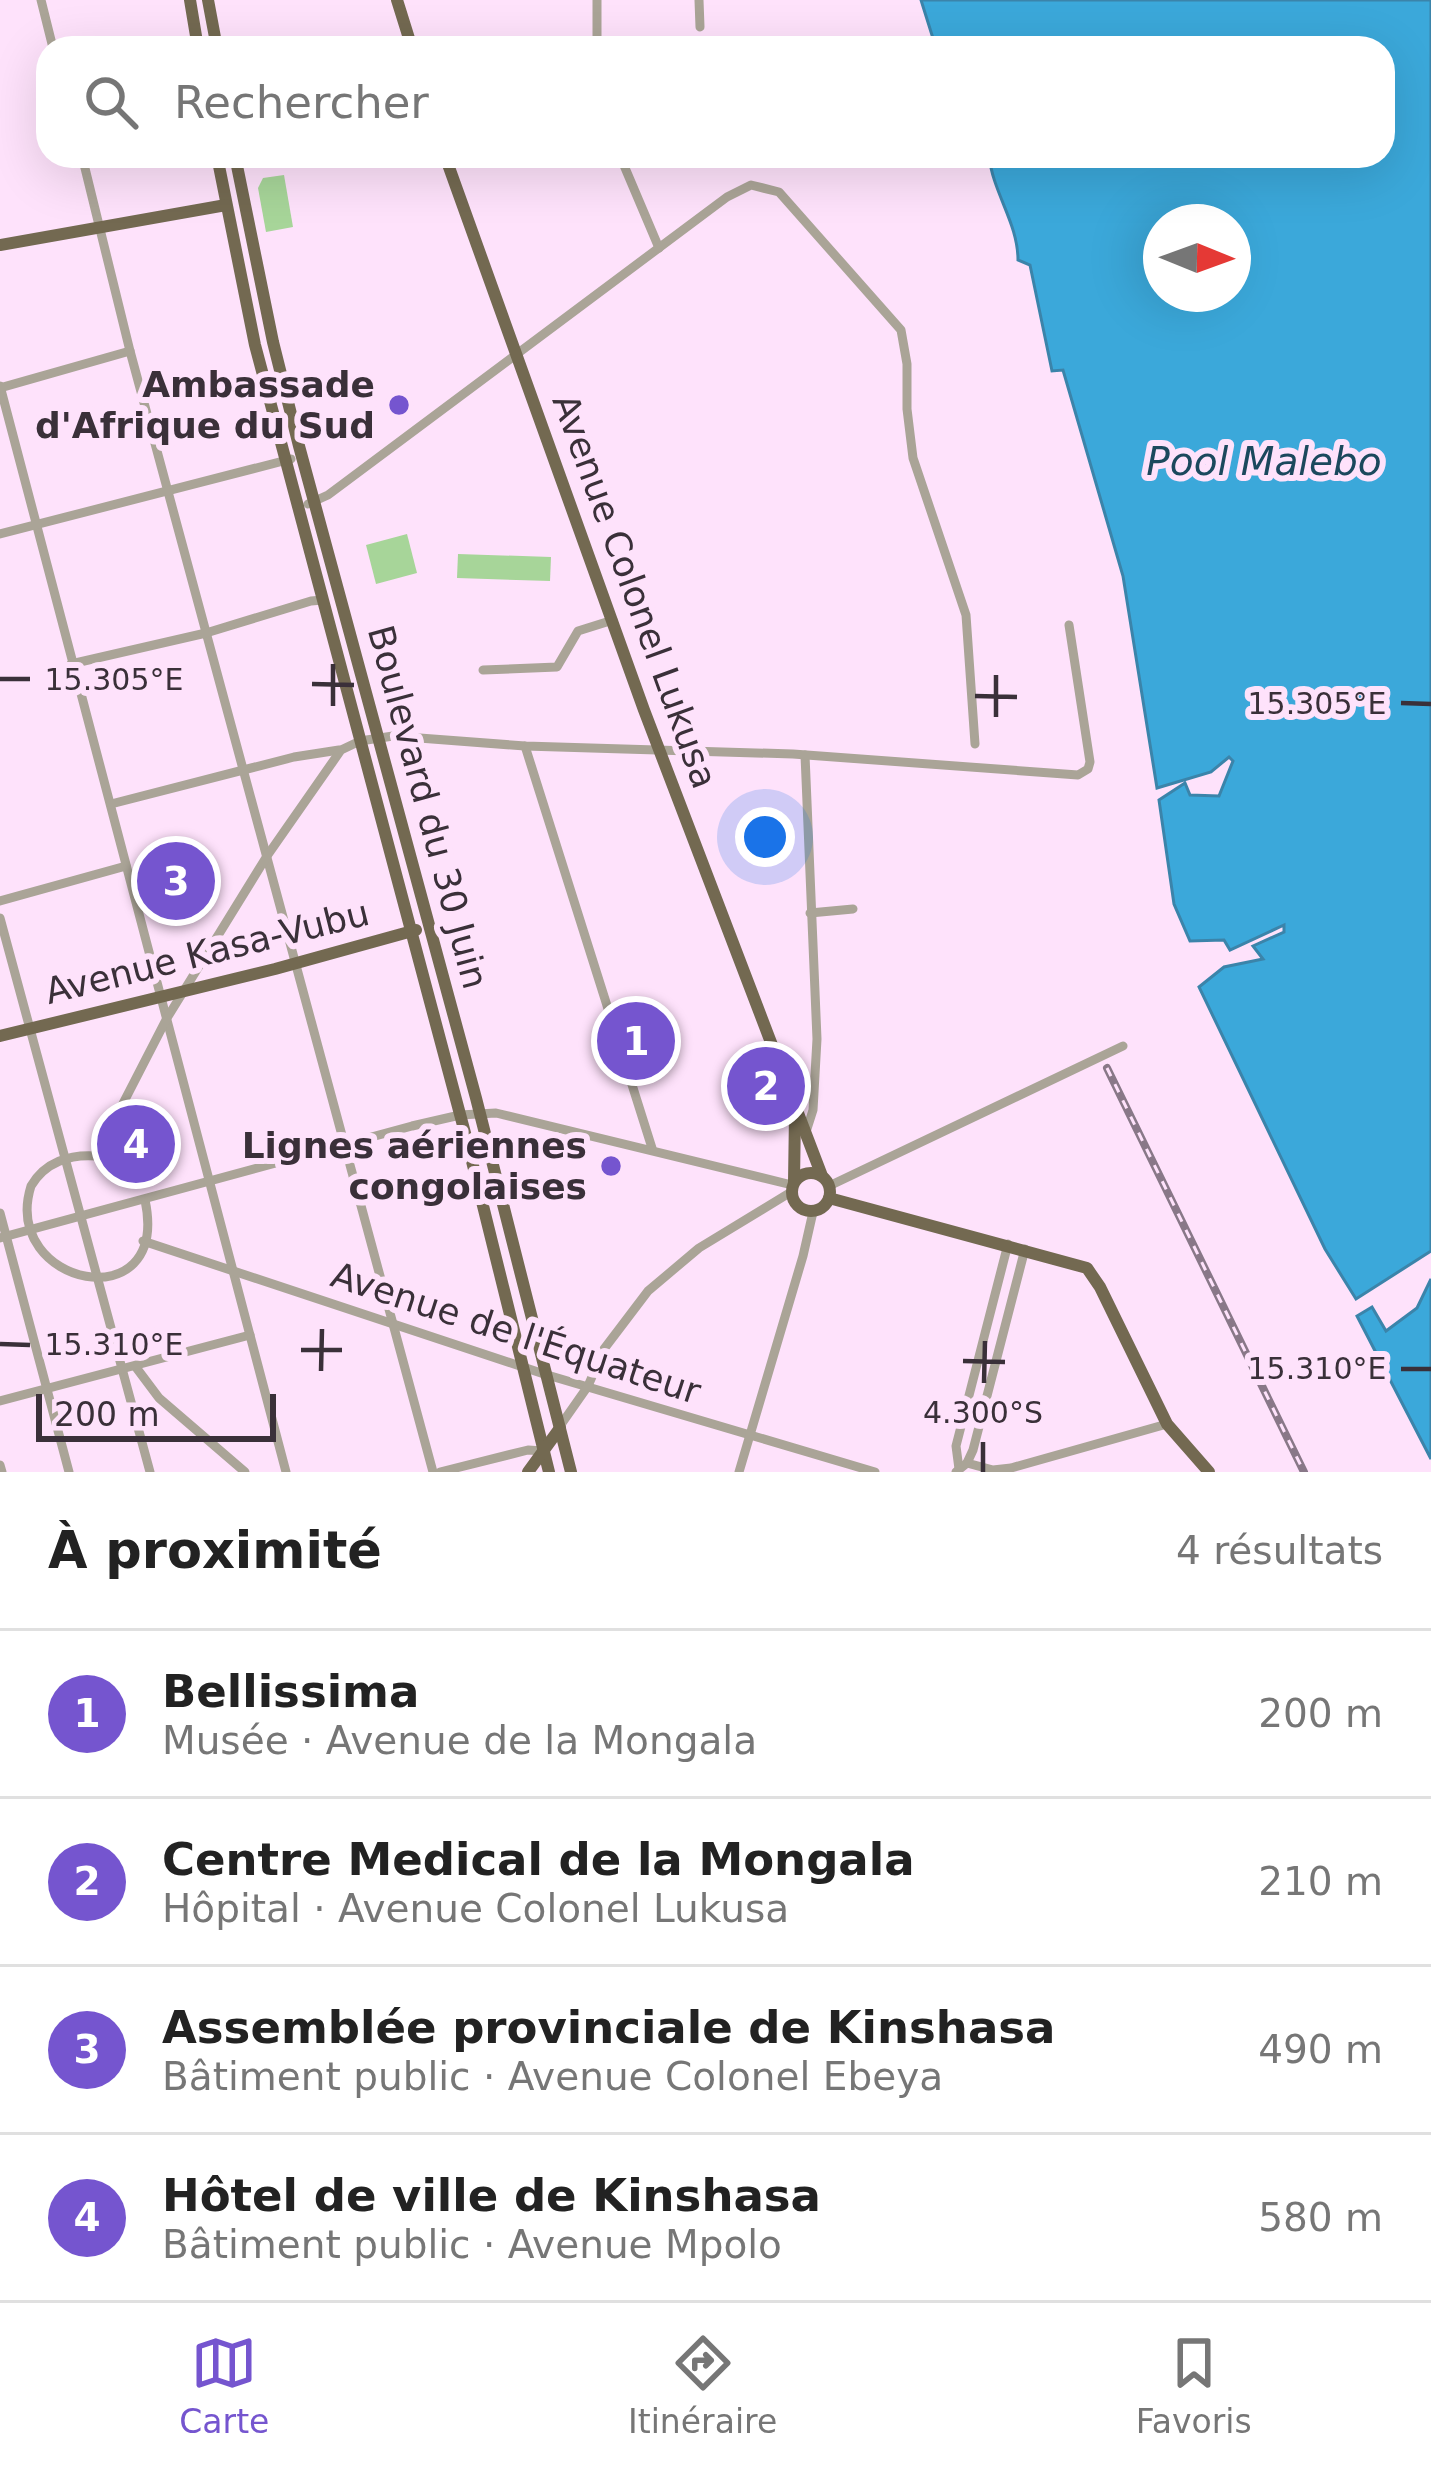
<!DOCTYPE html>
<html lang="fr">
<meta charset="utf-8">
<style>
:root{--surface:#fff;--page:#f6f6f6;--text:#222;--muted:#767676;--line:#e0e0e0;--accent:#7555cf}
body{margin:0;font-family:"DejaVu Sans",sans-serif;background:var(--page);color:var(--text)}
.compass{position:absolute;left:1143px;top:204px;width:108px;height:108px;border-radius:50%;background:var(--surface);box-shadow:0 12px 48px #0002;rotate:91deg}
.scale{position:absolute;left:36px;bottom:30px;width:240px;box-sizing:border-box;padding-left:12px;border:6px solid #3a3039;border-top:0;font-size:33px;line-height:42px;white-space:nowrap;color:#3a3039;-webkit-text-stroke:9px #fee2fb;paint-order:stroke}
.you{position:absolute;left:765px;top:837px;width:42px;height:42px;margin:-30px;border:9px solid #fff;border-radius:50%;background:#1a73e8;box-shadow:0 0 0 18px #1a73e833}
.badge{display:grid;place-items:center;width:78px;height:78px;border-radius:50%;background:var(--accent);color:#fff;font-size:39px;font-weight:700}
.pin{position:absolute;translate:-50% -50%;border:6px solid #fff;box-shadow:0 3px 12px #0006}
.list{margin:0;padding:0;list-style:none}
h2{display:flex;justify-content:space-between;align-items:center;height:156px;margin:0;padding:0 48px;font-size:51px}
h2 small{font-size:39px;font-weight:400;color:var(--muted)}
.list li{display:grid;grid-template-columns:78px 1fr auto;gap:36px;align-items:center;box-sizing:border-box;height:168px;padding:0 48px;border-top:3px solid var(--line)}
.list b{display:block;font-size:45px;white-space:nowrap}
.list p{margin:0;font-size:39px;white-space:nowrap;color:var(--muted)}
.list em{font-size:39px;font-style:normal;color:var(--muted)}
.icon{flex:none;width:66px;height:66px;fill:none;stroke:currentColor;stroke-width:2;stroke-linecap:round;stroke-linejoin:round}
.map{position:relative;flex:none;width:1431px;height:1472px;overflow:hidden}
.search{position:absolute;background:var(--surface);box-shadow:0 12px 48px #0002;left:36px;right:36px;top:36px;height:132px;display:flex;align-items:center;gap:30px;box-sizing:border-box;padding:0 42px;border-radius:36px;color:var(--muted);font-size:45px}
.sheet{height:828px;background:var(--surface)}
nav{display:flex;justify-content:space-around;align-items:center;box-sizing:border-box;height:168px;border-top:3px solid var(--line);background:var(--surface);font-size:33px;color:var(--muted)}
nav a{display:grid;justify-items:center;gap:6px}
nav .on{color:var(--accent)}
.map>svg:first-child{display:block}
.green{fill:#a7d599}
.water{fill:#3ba8da;stroke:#3b84aa;stroke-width:3;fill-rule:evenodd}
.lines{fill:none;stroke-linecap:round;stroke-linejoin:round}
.minor{stroke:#aaa497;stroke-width:9}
.major{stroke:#736951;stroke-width:12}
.rail-casing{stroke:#897888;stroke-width:8}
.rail{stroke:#fee2fb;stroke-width:3;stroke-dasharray:9;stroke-linecap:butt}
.ticks{fill:none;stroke:#3a3039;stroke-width:4.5}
.poi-dot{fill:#7555cf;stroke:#fee2fb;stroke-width:4.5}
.labels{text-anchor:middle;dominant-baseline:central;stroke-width:12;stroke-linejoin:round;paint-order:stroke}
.poi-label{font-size:36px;font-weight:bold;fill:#3a3039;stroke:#fee2fb;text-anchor:end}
.street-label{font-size:36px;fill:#3a3039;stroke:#fee2fb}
.water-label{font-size:39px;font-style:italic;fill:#1b485d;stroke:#fee2fb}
.ticks-label{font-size:30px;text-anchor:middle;fill:#3a3039;stroke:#fee2fb;stroke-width:12;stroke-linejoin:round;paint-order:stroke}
</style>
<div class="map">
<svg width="1431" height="1472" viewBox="0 0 1431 1472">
<rect width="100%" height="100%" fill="#fee2fb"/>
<g class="green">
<path d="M 284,175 L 293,227 L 266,232 L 258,188 L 263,178 Z"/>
<path d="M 407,534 L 417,573 L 376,584 L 366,545 Z"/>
<path d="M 458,554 L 551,557 L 550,581 L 457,578 Z"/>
</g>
<g class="water">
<path d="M 921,0 L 1431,0 L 1431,1251 L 1356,1299 L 1325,1249 L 1199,987 L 1224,967 L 1263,959 L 1253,946 L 1284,932 L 1284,925 L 1230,950 L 1224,940 L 1190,941 L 1174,904 L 1159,800 L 1185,783 L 1190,795 L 1219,796 L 1233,761 L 1229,757 L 1211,772 L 1157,788 L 1123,576 L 1063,370 L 1052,371 L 1030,265 L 1018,260 C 1018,223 993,193 989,156 L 1383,156 L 1383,48 L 936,48 ZM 1233,222 L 1233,294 L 1161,294 L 1161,222 Z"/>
<path d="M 1431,1279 L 1431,1459 L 1357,1316 L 1372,1307 L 1386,1331 L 1417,1308 Z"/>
</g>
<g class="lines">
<g class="minor">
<path d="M 41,0 L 53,48"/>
<path d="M 597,0 L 597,48"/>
<path d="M 699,0 L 700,27"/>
<path d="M 82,156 L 130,351 L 433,1472"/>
<path d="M 620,156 L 659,248"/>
<path d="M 0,386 L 286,1472"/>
<path d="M 0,388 L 130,351"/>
<path d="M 308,504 L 328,495 L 727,197 L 751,185 L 779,192 L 901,330 L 907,364 L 907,409 L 913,458 L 966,615 L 975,744"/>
<path d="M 0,534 L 291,459"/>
<path d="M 71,664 L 206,633 L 311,601 L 323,600"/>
<path d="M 483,670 L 557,667 L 578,631 L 613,620"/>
<path d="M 525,746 L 652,1148"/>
<path d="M 805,755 L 817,1039 L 813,1110 L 806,1132"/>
<path d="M 111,804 L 294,757 L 339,750"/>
<path d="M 0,901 L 126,866"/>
<path d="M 810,913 L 853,909"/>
<path d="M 0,918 L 150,1472"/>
<path d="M 829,1186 L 1123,1046"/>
<path d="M 145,1200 C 171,1322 0,1286 31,1186 C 45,1162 70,1154 96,1156 L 167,1018 L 267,856 L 341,750 L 360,741 L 393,736 L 525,746 L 793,754 L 1078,775 L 1088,769 L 1090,762 L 1069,625"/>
<path d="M 0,1213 L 69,1472"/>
<path d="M 0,1238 L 412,1126 L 460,1115 L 496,1113 L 792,1185"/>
<path d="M 143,1241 L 544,1374 L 875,1472"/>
<path d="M 135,1366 L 159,1398 L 245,1472"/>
<path d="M 0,1401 L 250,1335"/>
<path d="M 560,1426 L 588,1386 L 604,1349 L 648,1291 L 699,1248 L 791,1192"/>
<path d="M 967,1463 L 993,1470 L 1011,1468 L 1167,1424"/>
<path d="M 0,1465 L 2,1472"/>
<path d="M 959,1469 L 956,1446 L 1008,1244"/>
<path d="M 440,1472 L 528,1450 L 543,1451"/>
<path d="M 739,1472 L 803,1256 L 813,1212"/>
<path d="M 956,1472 L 967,1463 L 973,1450 L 1025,1249"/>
</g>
<g class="major">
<path d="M 190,0 L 198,48"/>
<path d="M 208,0 L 217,48"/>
<path d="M 397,0 L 412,48"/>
<path d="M 217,156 L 255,345 L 465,1133 L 549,1472"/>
<path d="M 235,156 L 273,342 L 299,446 L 476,1098 L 571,1472"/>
<path d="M 445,156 L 644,710 L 822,1176"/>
<path d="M 0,245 L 226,205"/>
<path d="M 0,1036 L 275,969 L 416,930"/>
<circle cx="811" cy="1192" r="19"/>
<path d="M 794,1182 L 795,1114"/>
<path d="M 829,1198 L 1087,1268 L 1100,1287 L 1167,1424 L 1209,1472"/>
<path d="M 528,1472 L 560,1428"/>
</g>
<g class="rail-casing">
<path id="rail" d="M 1107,1068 L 1304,1472"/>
</g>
<use href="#rail" class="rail"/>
</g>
<path class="ticks" d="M 0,679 L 30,679M 312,684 L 354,685M 975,696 L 1017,697M 1401,703 L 1431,704M 333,706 L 333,664M 996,717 L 996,675M 0,1344 L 30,1345M 301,1350 L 342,1350M 963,1361 L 1005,1362M 1401,1369 L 1431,1369M 321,1371 L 322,1329M 984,1383 L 985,1341M 983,1472 L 983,1442"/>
<g class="poi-dot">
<circle cx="399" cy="405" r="12"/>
<circle cx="611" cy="1166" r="12"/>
</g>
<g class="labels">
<g class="poi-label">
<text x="375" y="384">Ambassade<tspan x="375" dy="41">d'Afrique du Sud</tspan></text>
<text x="587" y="1145">Lignes aériennes<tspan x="587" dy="41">congolaises</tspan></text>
</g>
<g class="street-label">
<text transform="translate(635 591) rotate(70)">Avenue Colonel Lukusa</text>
<text transform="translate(428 807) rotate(75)">Boulevard du 30 Juin</text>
<text transform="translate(207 952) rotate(-14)">Avenue Kasa-Vubu</text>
<text transform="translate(516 1333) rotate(18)">Avenue de l'Équateur</text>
</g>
<g class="water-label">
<text x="1264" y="461">Pool Malebo</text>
</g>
</g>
<g class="ticks-label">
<text x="114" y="690">15.305°E</text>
<text x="1317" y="714">15.305°E</text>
<text x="114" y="1355">15.310°E</text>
<text x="1317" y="1379">15.310°E</text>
<text x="983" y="1423">4.300°S</text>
</g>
</svg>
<svg class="compass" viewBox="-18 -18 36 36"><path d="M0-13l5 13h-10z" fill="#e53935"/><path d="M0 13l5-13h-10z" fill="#767676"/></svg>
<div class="scale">200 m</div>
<div class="you"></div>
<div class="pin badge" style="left:636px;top:1041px">1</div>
<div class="pin badge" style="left:766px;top:1086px">2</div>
<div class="pin badge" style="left:176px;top:881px">3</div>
<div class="pin badge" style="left:136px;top:1144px">4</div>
<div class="search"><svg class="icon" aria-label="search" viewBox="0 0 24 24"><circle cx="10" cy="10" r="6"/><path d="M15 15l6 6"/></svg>Rechercher</div>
</div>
<section class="sheet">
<h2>À proximité<small>4 résultats</small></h2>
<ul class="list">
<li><span class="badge">1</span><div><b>Bellissima</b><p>Musée · Avenue de la Mongala</p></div><em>200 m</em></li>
<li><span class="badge">2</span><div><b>Centre Medical de la Mongala</b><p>Hôpital · Avenue Colonel Lukusa</p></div><em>210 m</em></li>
<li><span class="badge">3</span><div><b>Assemblée provinciale de Kinshasa</b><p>Bâtiment public · Avenue Colonel Ebeya</p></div><em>490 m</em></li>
<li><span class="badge">4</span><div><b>Hôtel de ville de Kinshasa</b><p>Bâtiment public · Avenue Mpolo</p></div><em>580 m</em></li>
</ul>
</section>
<nav>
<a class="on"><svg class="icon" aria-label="map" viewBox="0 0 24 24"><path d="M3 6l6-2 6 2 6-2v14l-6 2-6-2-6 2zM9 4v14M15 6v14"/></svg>Carte</a>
<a><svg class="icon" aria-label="directions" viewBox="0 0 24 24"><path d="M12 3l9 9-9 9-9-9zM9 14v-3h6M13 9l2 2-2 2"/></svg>Itinéraire</a>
<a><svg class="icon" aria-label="saved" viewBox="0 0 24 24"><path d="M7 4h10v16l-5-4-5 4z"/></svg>Favoris</a>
</nav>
